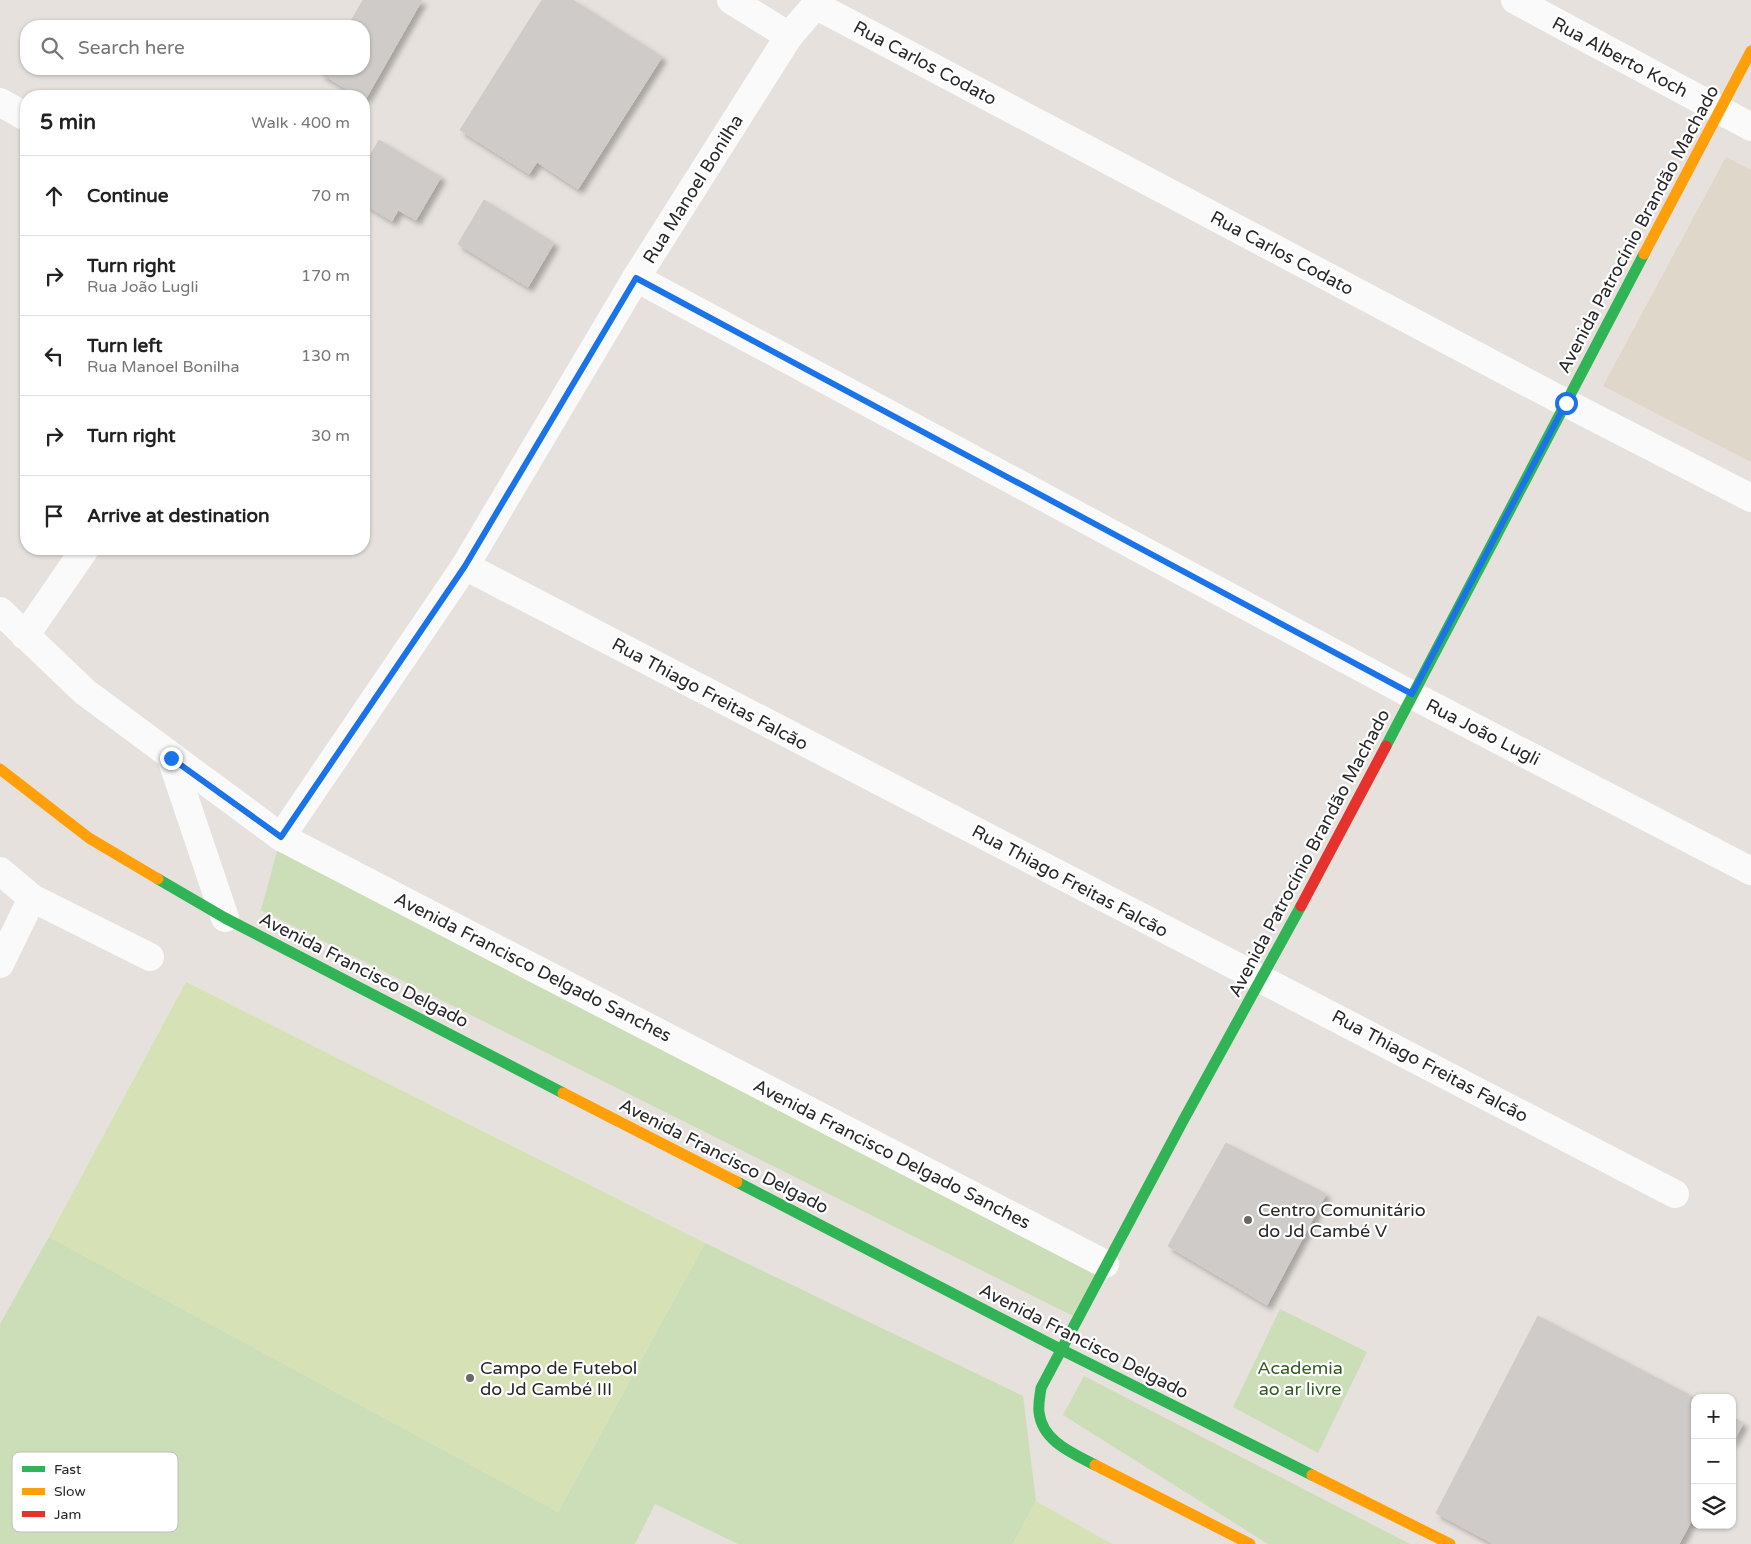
<!DOCTYPE html>
<meta charset="utf-8">
<style>
:root{--surface:#fff;--page:#f6f6f6;--text:#222;--muted:#767676;--line:#e0e0e0}
body{margin:0;font-family:"Varela Round",sans-serif;background:var(--page);color:var(--text)}
.controls{position:absolute;right:15px;bottom:15px;display:grid;overflow:hidden;border-radius:10px;box-shadow:0 1px 4px #0004}
.controls button{width:45px;height:45px;display:grid;place-items:center;padding:0;border:0;border-bottom:1px solid var(--line);background:var(--surface);color:var(--text);font:25px sans-serif}
.stop{position:absolute;width:15px;height:15px;margin:-11px;border:4px solid #1a73e8;border-radius:50%;background:#fff}
.stop.end{background:#1a73e8;border-color:#fff;box-shadow:0 1px 5px #0008}
.list{margin:0;padding:0;list-style:none}
h2{display:flex;justify-content:space-between;align-items:center;height:65px;margin:0;padding:0 20px;font-size:21px}
h2 small{font-size:16px;font-weight:400;color:var(--muted)}
.list li{display:grid;grid-template-columns:32px 1fr auto;gap:15px;align-items:center;box-sizing:border-box;height:80px;padding:0 20px;border-top:1px solid var(--line)}
.list b{display:block;font-size:19px;white-space:nowrap}
.list p{margin:0;font-size:16px;white-space:nowrap;color:var(--muted)}
.list em{font-size:16px;font-style:normal;color:var(--muted)}
.icon{flex:none;width:28px;height:28px;fill:none;stroke:currentColor;stroke-width:2;stroke-linecap:round;stroke-linejoin:round}
.map{position:relative;flex:none;width:1751px;height:1544px;overflow:hidden}
.search{position:absolute;background:var(--surface);box-shadow:0 1px 4px #0004;left:20px;top:20px;width:350px;height:55px;display:flex;align-items:center;gap:12px;box-sizing:border-box;padding:0 18px;border-radius:20px;color:var(--muted);font-size:19px}
.panel{position:absolute;background:var(--surface);box-shadow:0 1px 4px #0004;left:20px;top:90px;width:350px;height:465px;border-radius:20px}
.map>svg:first-child{display:block}
.education{fill:#e0d7cb}
.green{fill:#ccdeb7}
.pitch{fill:#d6e2b5}
.building{fill:#cecbc8;stroke:#d0ccc8;filter:url(#shadow)}
.lines{fill:none;stroke-linecap:round;stroke-linejoin:round}
.street{stroke:#fbfafa;stroke-width:28}
.fast{stroke:#30b455;stroke-width:11}
.slow{stroke:#ff9f0a;stroke-width:11}
.jam{stroke:#e5322d;stroke-width:11}
.route{stroke:#1a73e8;stroke-width:6}
.poi-dot{fill:#6a6866;stroke:#fff;stroke-width:2}
.labels{text-anchor:middle;dominant-baseline:central;stroke-width:4.5;stroke-linejoin:round;paint-order:stroke}
.street-label{font-size:18px;fill:#272727;stroke:#fff}
.poi-label{font-size:18px;fill:#272727;stroke:#fff;text-anchor:start}
.park-label{font-size:18px;fill:#315d1e;stroke:#fff}
.key{fill:#fff;stroke:#bebebe;stroke-width:1}
.key-label{font-size:14px;fill:#272727}
</style>
<div class="map">
<svg width="1751" height="1544" viewBox="0 0 1751 1544">
<defs>
<filter id="shadow"><feDropShadow dx="4.5" dy="4.5" stdDeviation="2.5" flood-color="#0004"/></filter>
</defs>
<rect width="100%" height="100%" fill="#e6e1dc"/>
<path class="education" d="M 1726,157 L 1751,170 L 1751,462 L 1603,386 Z"/>
<g class="green">
<path d="M 281,837 L 1101,1266 L 1075,1317 L 261,910 Z"/>
<path d="M 49,1237 L 558,1512 L 705,1243 L 1023,1396 L 1036,1501 L 1013,1544 L 738,1544 L 655,1504 L 635,1544 L 0,1544 L 0,1324 Z"/>
<path d="M 1280,1309 L 1367,1352 L 1318,1453 L 1233,1407 Z"/>
<path d="M 1084,1376 L 1410,1544 L 1268,1544 L 1063,1415 Z"/>
</g>
<g class="pitch">
<path d="M 186,982 L 705,1243 L 558,1512 L 49,1237 Z"/>
<path d="M 1036,1501 L 1112,1544 L 1013,1544 Z"/>
</g>
<g class="building">
<path d="M 363,0 L 422,0 L 365,100 L 364,96 L 359,96 L 321,74 L 324,69 L 364,69 L 364,26 L 348,26 Z"/>
<path d="M 542,0 L 573,0 L 662,57 L 578,189 L 537,162 L 529,174 L 460,130 Z"/>
<path d="M 379,140 L 441,177 L 416,220 L 398,210 L 392,221 L 364,204 L 364,166 Z"/>
<path d="M 484,200 L 554,243 L 528,287 L 458,244 Z"/>
<path d="M 1226,1143 L 1326,1194 L 1267,1305 L 1168,1246 Z"/>
<path d="M 1538,1316 L 1695,1398 L 1695,1514 L 1679,1544 L 1494,1544 L 1436,1513 Z"/>
<path d="M 1732,1417 L 1743,1423 L 1732,1444 Z"/>
</g>
<g class="lines">
<g class="street">
<path d="M 731,0 L 789,36"/>
<path d="M 1515,0 L 1751,127"/>
<path d="M 815,5 L 1566,403 L 1751,498"/>
<path d="M 0,102 L 26,117"/>
<path d="M 636,278 L 1412,695 L 1751,871"/>
<path d="M 465,566 L 1675,1194"/>
<path d="M 0,611 L 85,692 L 281,837 L 1105,1264"/>
<path d="M 25,636 L 85,549"/>
<path d="M 171,758 L 225,918"/>
<path d="M 281,837 L 465,566 L 636,278 L 789,36 L 820,0"/>
<path d="M 0,871 L 32,898 L 150,957"/>
<path d="M 0,964 L 32,898"/>
</g>
<g class="fast">
<path d="M 1386,746 L 1644,254"/>
<path d="M 158,879 L 225,918 L 563,1093"/>
<path d="M 737,1182 L 1060,1349 L 1312,1475"/>
<path d="M 1095,1465 C 1072,1453 1042,1441 1039,1412 C 1038,1404 1040,1396 1041,1388 L 1184,1119 L 1301,906"/>
</g>
<g class="slow">
<path d="M 1644,254 L 1751,51"/>
<path d="M 0,769 L 89,838 L 158,879"/>
<path d="M 563,1093 L 737,1182"/>
<path d="M 1095,1465 L 1250,1544"/>
<path d="M 1312,1475 L 1450,1544"/>
</g>
<path class="jam" d="M 1301,906 L 1386,746"/>
</g>
<g class="lines">
<path class="route" d="M 171,758 L 281,837 L 465,566 L 636,278 L 1412,694 L 1566,403"/>
</g>
<g class="poi-dot">
<circle cx="1248" cy="1220" r="5"/>
<circle cx="470" cy="1378" r="5"/>
</g>
<g class="labels">
<g class="street-label">
<text transform="translate(1620 57) rotate(28)">Rua Alberto Koch</text>
<text transform="translate(925 63) rotate(28)">Rua Carlos Codato</text>
<text transform="translate(693 189) rotate(-58)">Rua Manoel Bonilha</text>
<text transform="translate(1638 229) rotate(-62)">Avenida Patrocínio Brandão Machado</text>
<text transform="translate(1282 253) rotate(28)">Rua Carlos Codato</text>
<text transform="translate(710 694) rotate(28)">Rua Thiago Freitas Falcão</text>
<text transform="translate(1483 732) rotate(27)">Rua João Lugli</text>
<text transform="translate(1309 853) rotate(-62)">Avenida Patrocínio Brandão Machado</text>
<text transform="translate(1070 881) rotate(28)">Rua Thiago Freitas Falcão</text>
<text transform="translate(533 967) rotate(27)">Avenida Francisco Delgado Sanches</text>
<text transform="translate(364 970) rotate(27)">Avenida Francisco Delgado</text>
<text transform="translate(1430 1066) rotate(28)">Rua Thiago Freitas Falcão</text>
<text transform="translate(892 1154) rotate(27)">Avenida Francisco Delgado Sanches</text>
<text transform="translate(724 1156) rotate(27)">Avenida Francisco Delgado</text>
<text transform="translate(1084 1341) rotate(27)">Avenida Francisco Delgado</text>
</g>
<g class="poi-label">
<text x="1258" y="1210">Centro Comunitário<tspan x="1258" dy="21">do Jd Cambé V</tspan></text>
<text x="480" y="1368">Campo de Futebol<tspan x="480" dy="21">do Jd Cambé III</tspan></text>
</g>
<g class="park-label">
<text x="1300" y="1368">Academia<tspan x="1300" dy="21">ao ar livre</tspan></text>
</g>
</g>
<rect x="12" y="1452" width="166" height="80" rx="8" class="key"/>
<rect x="22" y="1466" width="23" height="6" fill="#30b455"/>
<rect x="22" y="1488" width="23" height="7" fill="#ff9f0a"/>
<rect x="22" y="1511" width="23" height="6" fill="#e5322d"/>
<g class="key-label">
<text x="54" y="1474">Fast</text>
<text x="54" y="1496">Slow</text>
<text x="54" y="1519">Jam</text>
</g>
</svg>
<div class="controls">
<button>+</button>
<button>−</button>
<button><svg class="icon" aria-label="layers" viewBox="0 0 24 24"><path d="M12 4l9 5-9 5-9-5zM3 14l9 5 9-5"/></svg></button>
</div>
<div class="stop" style="left:1566px;top:403px"></div>
<div class="stop end" style="left:171px;top:758px"></div>
<div class="search"><svg class="icon" aria-label="search" viewBox="0 0 24 24"><circle cx="10" cy="10" r="6"/><path d="M15 15l6 6"/></svg>Search here</div>
<section class="panel">
<h2>5 min<small>Walk · 400 m</small></h2>
<ul class="list">
<li><svg class="icon" aria-label="ahead" viewBox="0 0 24 24"><path d="M12 20V5M6 11l6-6 6 6"/></svg><div><b>Continue</b></div><em>70 m</em></li>
<li><svg class="icon" aria-label="right" viewBox="0 0 24 24"><path d="M7 20v-9h11M14 6l5 5-5 5"/></svg><div><b>Turn right</b><p>Rua João Lugli</p></div><em>170 m</em></li>
<li><svg class="icon" aria-label="left" viewBox="0 0 24 24"><path d="M17 20v-9H6M10 6l-5 5 5 5"/></svg><div><b>Turn left</b><p>Rua Manoel Bonilha</p></div><em>130 m</em></li>
<li><svg class="icon" aria-label="right" viewBox="0 0 24 24"><path d="M7 20v-9h11M14 6l5 5-5 5"/></svg><div><b>Turn right</b></div><em>30 m</em></li>
<li><svg class="icon" aria-label="arrive" viewBox="0 0 24 24"><path d="M6 21V4h12l-3 4 3 4H6"/></svg><div><b>Arrive at destination</b></div></li>
</ul>
</section>
</div>
